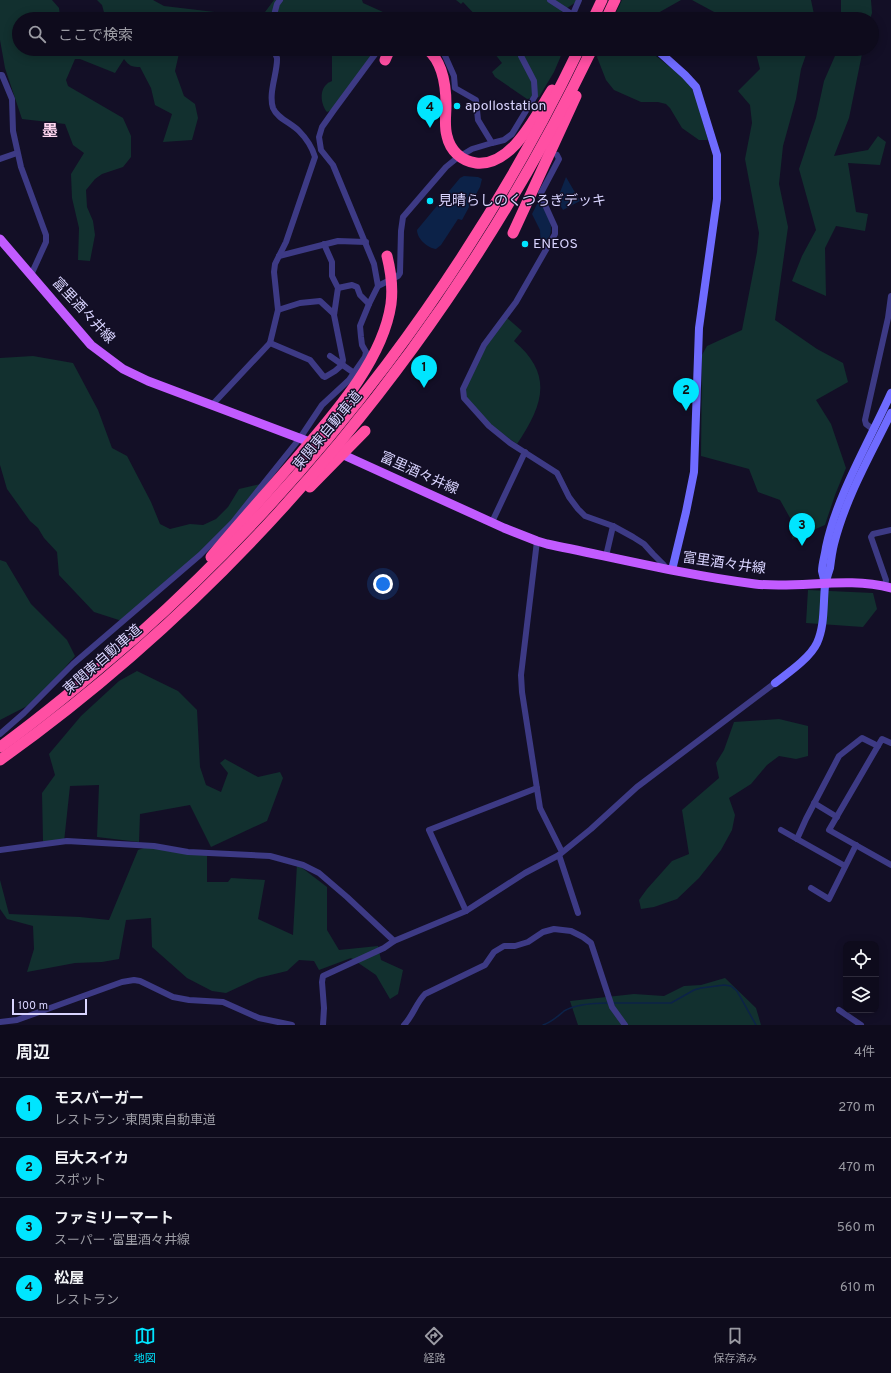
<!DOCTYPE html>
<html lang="ja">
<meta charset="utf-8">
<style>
:root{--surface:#0e0b1c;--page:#171425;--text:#f1f3f6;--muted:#9b9ba3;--line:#2e2b3b;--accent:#00e5ff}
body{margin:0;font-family:Overpass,"Noto Sans JP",sans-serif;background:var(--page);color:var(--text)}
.controls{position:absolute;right:12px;bottom:12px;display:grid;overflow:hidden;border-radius:8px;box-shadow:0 2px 10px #0003}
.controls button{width:36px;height:36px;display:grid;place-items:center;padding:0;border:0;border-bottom:1px solid var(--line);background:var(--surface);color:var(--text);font:20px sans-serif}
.scale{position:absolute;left:12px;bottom:10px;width:75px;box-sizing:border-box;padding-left:4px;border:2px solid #d9d4ff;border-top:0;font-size:11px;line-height:14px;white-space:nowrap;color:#d9d4ff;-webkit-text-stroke:3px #130f26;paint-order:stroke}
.you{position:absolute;left:383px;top:584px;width:14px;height:14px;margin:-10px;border:3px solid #fff;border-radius:50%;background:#1a73e8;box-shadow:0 0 0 6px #1a73e833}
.badge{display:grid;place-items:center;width:26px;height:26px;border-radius:50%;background:var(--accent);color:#111;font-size:13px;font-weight:700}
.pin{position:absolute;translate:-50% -33px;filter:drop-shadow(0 1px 2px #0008)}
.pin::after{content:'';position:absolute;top:21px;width:14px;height:12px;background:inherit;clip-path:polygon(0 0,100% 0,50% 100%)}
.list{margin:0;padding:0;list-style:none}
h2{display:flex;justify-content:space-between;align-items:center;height:52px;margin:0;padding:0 16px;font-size:17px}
h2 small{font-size:13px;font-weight:400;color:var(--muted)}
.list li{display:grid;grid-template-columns:26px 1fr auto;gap:12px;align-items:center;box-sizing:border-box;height:60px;padding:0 16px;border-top:1px solid var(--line)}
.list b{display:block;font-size:15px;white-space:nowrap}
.list p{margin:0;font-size:13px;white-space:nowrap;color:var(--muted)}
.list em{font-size:13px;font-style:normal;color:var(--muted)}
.icon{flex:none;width:22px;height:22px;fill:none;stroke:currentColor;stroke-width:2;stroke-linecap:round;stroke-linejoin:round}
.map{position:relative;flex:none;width:891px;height:1025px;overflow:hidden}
.search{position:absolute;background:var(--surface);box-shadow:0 2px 10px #0003;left:12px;right:12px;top:12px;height:44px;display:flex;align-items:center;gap:10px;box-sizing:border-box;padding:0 14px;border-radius:22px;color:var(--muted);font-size:15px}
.sheet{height:292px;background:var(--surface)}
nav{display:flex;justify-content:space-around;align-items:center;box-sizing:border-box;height:56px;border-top:1px solid var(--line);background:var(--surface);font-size:11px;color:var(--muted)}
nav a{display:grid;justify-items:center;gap:2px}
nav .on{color:var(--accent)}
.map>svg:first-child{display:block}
.green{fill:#12302f}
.water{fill:#0c2248}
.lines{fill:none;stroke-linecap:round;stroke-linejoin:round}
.stream{stroke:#0c2248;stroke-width:1.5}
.street{stroke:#3d3a85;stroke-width:6}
.secondary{stroke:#6f6bff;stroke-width:8}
.primary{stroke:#c25bff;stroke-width:9}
.highway{stroke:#ff4fa3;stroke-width:11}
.poi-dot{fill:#00e5ff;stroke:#130f26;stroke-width:1.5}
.labels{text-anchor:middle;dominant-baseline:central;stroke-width:3;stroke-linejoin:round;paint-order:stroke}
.poi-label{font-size:14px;fill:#d9d4ff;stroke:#130f26;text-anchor:start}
.street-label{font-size:14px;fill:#d9d4ff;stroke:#130f26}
.quarter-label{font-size:16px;font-weight:bold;fill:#ffd6f0;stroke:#130f26}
</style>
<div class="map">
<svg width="891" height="1025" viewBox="0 0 891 1025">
<rect width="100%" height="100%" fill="#130f26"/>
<g class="green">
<path d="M 0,0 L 52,0 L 59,8 L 60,17 L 64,19 L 19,19 L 19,49 L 180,49 L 175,71 L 184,96 L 195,104 L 198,118 L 192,140 L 163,142 L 172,114 L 155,105 L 151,88 L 140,67 C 132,67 129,66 124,59 L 115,73 L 80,59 L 75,59 L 66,80 L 68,86 L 123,118 L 131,136 L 131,157 L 123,167 L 102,174 L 95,179 L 86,190 L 87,207 L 93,221 L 95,235 L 90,261 L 78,260 L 79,228 L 72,198 L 71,174 L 84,153 L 73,145 L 65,124 L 22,119 L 5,68 L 0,40 Z"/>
<path d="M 97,0 L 153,0 L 164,6 L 223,13 L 265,12 L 274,0 L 362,0 L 363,3 L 383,12 L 403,19 L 104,19 L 105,16 L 102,5 Z"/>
<path d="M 456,0 L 579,0 L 557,15 L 557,19 L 479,19 L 463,2 L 461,4 Z"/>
<path d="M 622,0 L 681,0 L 658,13 L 655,19 L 613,19 Z"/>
<path d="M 692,0 L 811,0 L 815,19 L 727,19 Z"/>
<path d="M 841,0 L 871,0 L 872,13 L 870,19 L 841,19 Z"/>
<path d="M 311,49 L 376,49 L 332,110 L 327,112 C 321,105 319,90 327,84 C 328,82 331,82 332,81 L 332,51 Z"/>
<path d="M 491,49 L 562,49 L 563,51 L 554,72 L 539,97 L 527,99 L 495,77 L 492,72 L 502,63 Z"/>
<path d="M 600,49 L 647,49 L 689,82 L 696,98 L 708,140 L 699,140 L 682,128 L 670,108 L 666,104 L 658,102 L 641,102 L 614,90 L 606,80 L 597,57 Z"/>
<path d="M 755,49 L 808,49 L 801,69 L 796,99 L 783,146 L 779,184 L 788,227 L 775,320 L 817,349 L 843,363 L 848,382 L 816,400 L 831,424 L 846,468 L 835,495 L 825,525 L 792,539 L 794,525 L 780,500 L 758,492 L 749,469 L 701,456 L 702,355 L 707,346 L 742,330 L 757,252 L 759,233 L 745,159 L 752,123 L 750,105 L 738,91 L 760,69 Z"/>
<path d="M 838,49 L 863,49 L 849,118 L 834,156 L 868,150 L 878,136 L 886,142 L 880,165 L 848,163 L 856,212 L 868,214 L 865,231 L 836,226 L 825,248 L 826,296 L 792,281 L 802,256 L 816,230 L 799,169 L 816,118 L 824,81 Z"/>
<path d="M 507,318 L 522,331 L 514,341 C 554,375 543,405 517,444 L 490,425 L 467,398 L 464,390 L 480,354 Z"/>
<path d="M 33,356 L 73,363 L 98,410 L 112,448 L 127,456 L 151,502 L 160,524 L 170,529 L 190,524 L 203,525 L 216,519 L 228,507 L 239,489 L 265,483 L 213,546 L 145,604 L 122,621 L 94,612 L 59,575 L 57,552 L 44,538 L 38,528 L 30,521 L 7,489 L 0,465 L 0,358 Z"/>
<path d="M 0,560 L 6,562 L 31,604 L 67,640 L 75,656 L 35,702 L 0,720 Z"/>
<path d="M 808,590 L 873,593 L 877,609 L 863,627 L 806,623 Z"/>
<path d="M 137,671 L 178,691 L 197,710 L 200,767 L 206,785 L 221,792 L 228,773 L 220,763 L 225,759 L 258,777 L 280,772 L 283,778 L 267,821 L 211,847 L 190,805 L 140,814 L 139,842 L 97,837 L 99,785 L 70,786 L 64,842 L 43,841 L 42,793 L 55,775 L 49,754 L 81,716 L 119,681 Z"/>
<path d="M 779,719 L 808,726 L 808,756 L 796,759 L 779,756 L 767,765 L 751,784 L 729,798 L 735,815 L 732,830 L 721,850 L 699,878 L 677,899 L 654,907 L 641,909 L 639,900 L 647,889 L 672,861 L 689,854 L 682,810 L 719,778 L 716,763 L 724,750 L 734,722 Z"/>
<path d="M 150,846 L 207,853 L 207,882 L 228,882 L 231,878 L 265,880 L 258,919 L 293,935 L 297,864 L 327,887 L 327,930 L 339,950 L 378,946 L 381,960 L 403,970 L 398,994 L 390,999 L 376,975 L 351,958 L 319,970 L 314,961 L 299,960 L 287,971 L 258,978 L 226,993 L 212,991 L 187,978 L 152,947 L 151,918 L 126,920 L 119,959 L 102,962 L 75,963 L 27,972 L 34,949 L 33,926 L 7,919 L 0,909 L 0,880 L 9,914 L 80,917 L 109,920 L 138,850 Z"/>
<path d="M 725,978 L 756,1008 L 761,1025 L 578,1025 L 570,1001 L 634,994 L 664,996 L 684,986 L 701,985 Z"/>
</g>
<g class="water">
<path d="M 464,176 L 478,177 L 482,179 L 480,187 L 462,220 L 458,219 L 441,245 L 436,249 C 428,248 417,239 417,230 L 460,178 Z"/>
<path d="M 566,177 L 580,201 L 563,210 L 557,200 Z"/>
<path d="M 538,202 L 541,202 L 542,203 L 540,204 L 541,206 L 543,206 C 552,226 555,228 544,248 L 541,248 L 540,230 L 532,214 Z"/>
</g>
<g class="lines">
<g class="stream">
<path d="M 612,1003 L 671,1003 L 694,990 L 701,988 L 724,985 L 731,986 L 737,991 L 756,1025"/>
<path d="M 543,1025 C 552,1022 557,1017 564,1011 C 576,1004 594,1003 608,1003"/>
</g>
<g class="street">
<path d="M 550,0 L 570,13 L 585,19"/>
<path d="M 573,14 L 579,0"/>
<path d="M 273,19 L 277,4 L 280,0"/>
<path d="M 442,49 L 454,76 L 455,88 L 476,100 L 478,120 L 492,143 L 504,140 L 512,134 L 535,96 L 534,81 L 521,56 L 524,49"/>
<path d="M 0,75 L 2,75 L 12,99 L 13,131 L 21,167 L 46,235 L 46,242 L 31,275"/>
<path d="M 557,155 L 559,159 L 541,193 L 541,196 L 555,227 L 555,234 L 516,302 L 484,345 L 463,389 L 464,398 L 489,426 L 510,443 L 557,473 L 569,497 L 578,509 L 585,516 L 613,526 L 633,537 L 644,544 L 653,554 L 664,565 L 664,569"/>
<path d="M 0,159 L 17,153"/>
<path d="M 279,256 L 338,241 L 366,242"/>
<path d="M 378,286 L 398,276 L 400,273 L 401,231 L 403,217 L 446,167 L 457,158 L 472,149 L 492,143"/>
<path d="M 338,288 L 352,285 L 357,287 L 360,295 L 369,304"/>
<path d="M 278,310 L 300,303 L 320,301 L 334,314"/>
<path d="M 270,343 L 310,360 L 323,376 L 325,377 L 335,371 L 342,365 L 343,360 L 334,315 L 338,288 L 332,276 L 332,262 L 324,244"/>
<path d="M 330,356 L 354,373"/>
<path d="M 212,405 L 270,343 L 278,310 L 274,272 L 275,264 L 286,242 L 315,157 C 312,147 306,138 299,131 C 291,123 277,118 273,108 C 268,93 278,71 277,58 C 276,55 274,52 273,49"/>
<path d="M 874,430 L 866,424 L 865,420 L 888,318 L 891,296"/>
<path d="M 492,522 L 525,452"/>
<path d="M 537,541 L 521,675 L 522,692 L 540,808 L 562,852"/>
<path d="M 606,556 L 613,526"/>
<path d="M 885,586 L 886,580 L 871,537 L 873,534 L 891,530"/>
<path d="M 0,734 L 24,713 L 73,664 L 200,555 L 233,522 L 300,438 L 322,405 L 349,380 L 365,357 L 366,352 L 362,345 L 361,337 L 360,326 L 369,304 L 378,286 L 374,264 L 333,165 L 321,150 L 319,137 L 322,127 L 334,110 L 379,49"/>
<path d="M 891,743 L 882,739 L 829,830 L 891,865"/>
<path d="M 814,803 L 837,817"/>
<path d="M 781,830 L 845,866"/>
<path d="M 797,839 L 806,819 L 839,756 L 862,738 L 878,746"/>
<path d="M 0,850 L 67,841 L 154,846 L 188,852 L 270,856 L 303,865 L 319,873 L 347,897 L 394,941"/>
<path d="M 559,855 L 578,913"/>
<path d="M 811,888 L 829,899 L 856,845"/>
<path d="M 466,911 L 429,830 L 537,788"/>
<path d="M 839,1010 L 861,1025"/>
<path d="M 0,1022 L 17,1020 L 122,982 L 134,980 L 140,981 L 173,997 L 189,1000 L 223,1002 L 259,1018 L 292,1025"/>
<path d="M 323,1025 L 324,1008 L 322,982 L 323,976 L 384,948 L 394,941 L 466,911 L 525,873 L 559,855 L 591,829 L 637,787 L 775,683"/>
<path d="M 404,1025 C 413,1016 416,1003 425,994 L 485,965 L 494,952 L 504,946 L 515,946 L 528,942 L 543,932 L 554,929 L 571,931 L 583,937 L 591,943 L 612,1007 L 625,1025"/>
</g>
<g class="secondary">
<path d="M 656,49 L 685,75 L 696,87 L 717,155 L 717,199 L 699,328 L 694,472 L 686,512 L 672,570"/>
<path d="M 825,583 C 824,579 823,575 822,571 C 822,564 825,555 826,547 C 837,495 869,442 891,393"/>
<path d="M 775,683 C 788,673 810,658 817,643 C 825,625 823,605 825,586 C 826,580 828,574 830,568 C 831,560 832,552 834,544 C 846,497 870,456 891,413"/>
</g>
<g class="primary">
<path d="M 0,239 L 91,345 L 123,369 L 148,381 L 315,444"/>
<path d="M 337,452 L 504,528 L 537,541 L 547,544 C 616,558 685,575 755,584 C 800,589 847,576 891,588"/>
</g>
<g class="highway">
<path d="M 593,19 L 602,0"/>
<path d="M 606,19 L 615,0"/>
<path d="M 427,49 C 443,62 446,86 446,105 C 446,115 444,126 447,136 C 450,150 461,161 476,163 C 512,167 536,115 552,90"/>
<path d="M 385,60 L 389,51 L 392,49"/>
<path d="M 513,233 L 576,96"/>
<path d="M 310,487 L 365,431"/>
<path d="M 211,557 C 240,522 271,488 301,453 C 336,412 383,359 391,304 C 393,288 391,272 387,256"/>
<path d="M 0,747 C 47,713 92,675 136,637 C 320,473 472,271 579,49"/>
<path d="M 0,760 C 253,579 457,329 592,49"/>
</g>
</g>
<g class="poi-dot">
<circle cx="457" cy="106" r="4"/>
<circle cx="430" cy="201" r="4"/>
<circle cx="525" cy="244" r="4"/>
</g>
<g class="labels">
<g class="poi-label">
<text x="465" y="106">apollostation</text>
<text x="438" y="201">見晴らしのくつろぎデッキ</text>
<text x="533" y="244">ENEOS</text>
</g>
<g class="street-label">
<text transform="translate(83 311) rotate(47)">富里酒々井線</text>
<text transform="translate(328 431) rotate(-50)">東関東自動車道</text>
<text transform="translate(419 474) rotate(24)">富里酒々井線</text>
<text transform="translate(724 564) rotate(8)">富里酒々井線</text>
<text transform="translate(103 660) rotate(-41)">東関東自動車道</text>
</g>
<g class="quarter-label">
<text x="50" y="132">墨</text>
</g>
</g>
</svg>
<div class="controls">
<button><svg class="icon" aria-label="locate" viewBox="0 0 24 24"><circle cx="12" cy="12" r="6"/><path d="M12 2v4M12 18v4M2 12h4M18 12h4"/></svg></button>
<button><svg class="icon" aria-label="layers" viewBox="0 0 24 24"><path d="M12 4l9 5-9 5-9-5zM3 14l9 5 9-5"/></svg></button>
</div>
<div class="scale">100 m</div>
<div class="you"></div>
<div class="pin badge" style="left:424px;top:388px">1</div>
<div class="pin badge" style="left:686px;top:411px">2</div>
<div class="pin badge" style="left:802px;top:546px">3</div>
<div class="pin badge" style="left:430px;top:128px">4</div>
<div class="search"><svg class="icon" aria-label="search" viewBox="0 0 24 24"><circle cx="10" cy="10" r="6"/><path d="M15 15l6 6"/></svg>ここで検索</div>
</div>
<section class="sheet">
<h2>周辺<small>4件</small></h2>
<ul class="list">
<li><span class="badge">1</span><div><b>モスバーガー</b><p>レストラン · 東関東自動車道</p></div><em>270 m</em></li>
<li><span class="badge">2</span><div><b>巨大スイカ</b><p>スポット</p></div><em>470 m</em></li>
<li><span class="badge">3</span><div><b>ファミリーマート</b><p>スーパー · 富里酒々井線</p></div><em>560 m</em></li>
<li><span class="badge">4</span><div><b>松屋</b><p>レストラン</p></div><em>610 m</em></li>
</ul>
</section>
<nav>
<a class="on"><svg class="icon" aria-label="map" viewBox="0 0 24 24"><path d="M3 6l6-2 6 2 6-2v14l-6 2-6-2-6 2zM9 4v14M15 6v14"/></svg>地図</a>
<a><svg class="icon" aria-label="directions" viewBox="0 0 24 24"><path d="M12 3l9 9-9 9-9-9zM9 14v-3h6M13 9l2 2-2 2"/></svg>経路</a>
<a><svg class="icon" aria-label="saved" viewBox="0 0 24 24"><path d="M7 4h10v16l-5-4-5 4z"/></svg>保存済み</a>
</nav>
